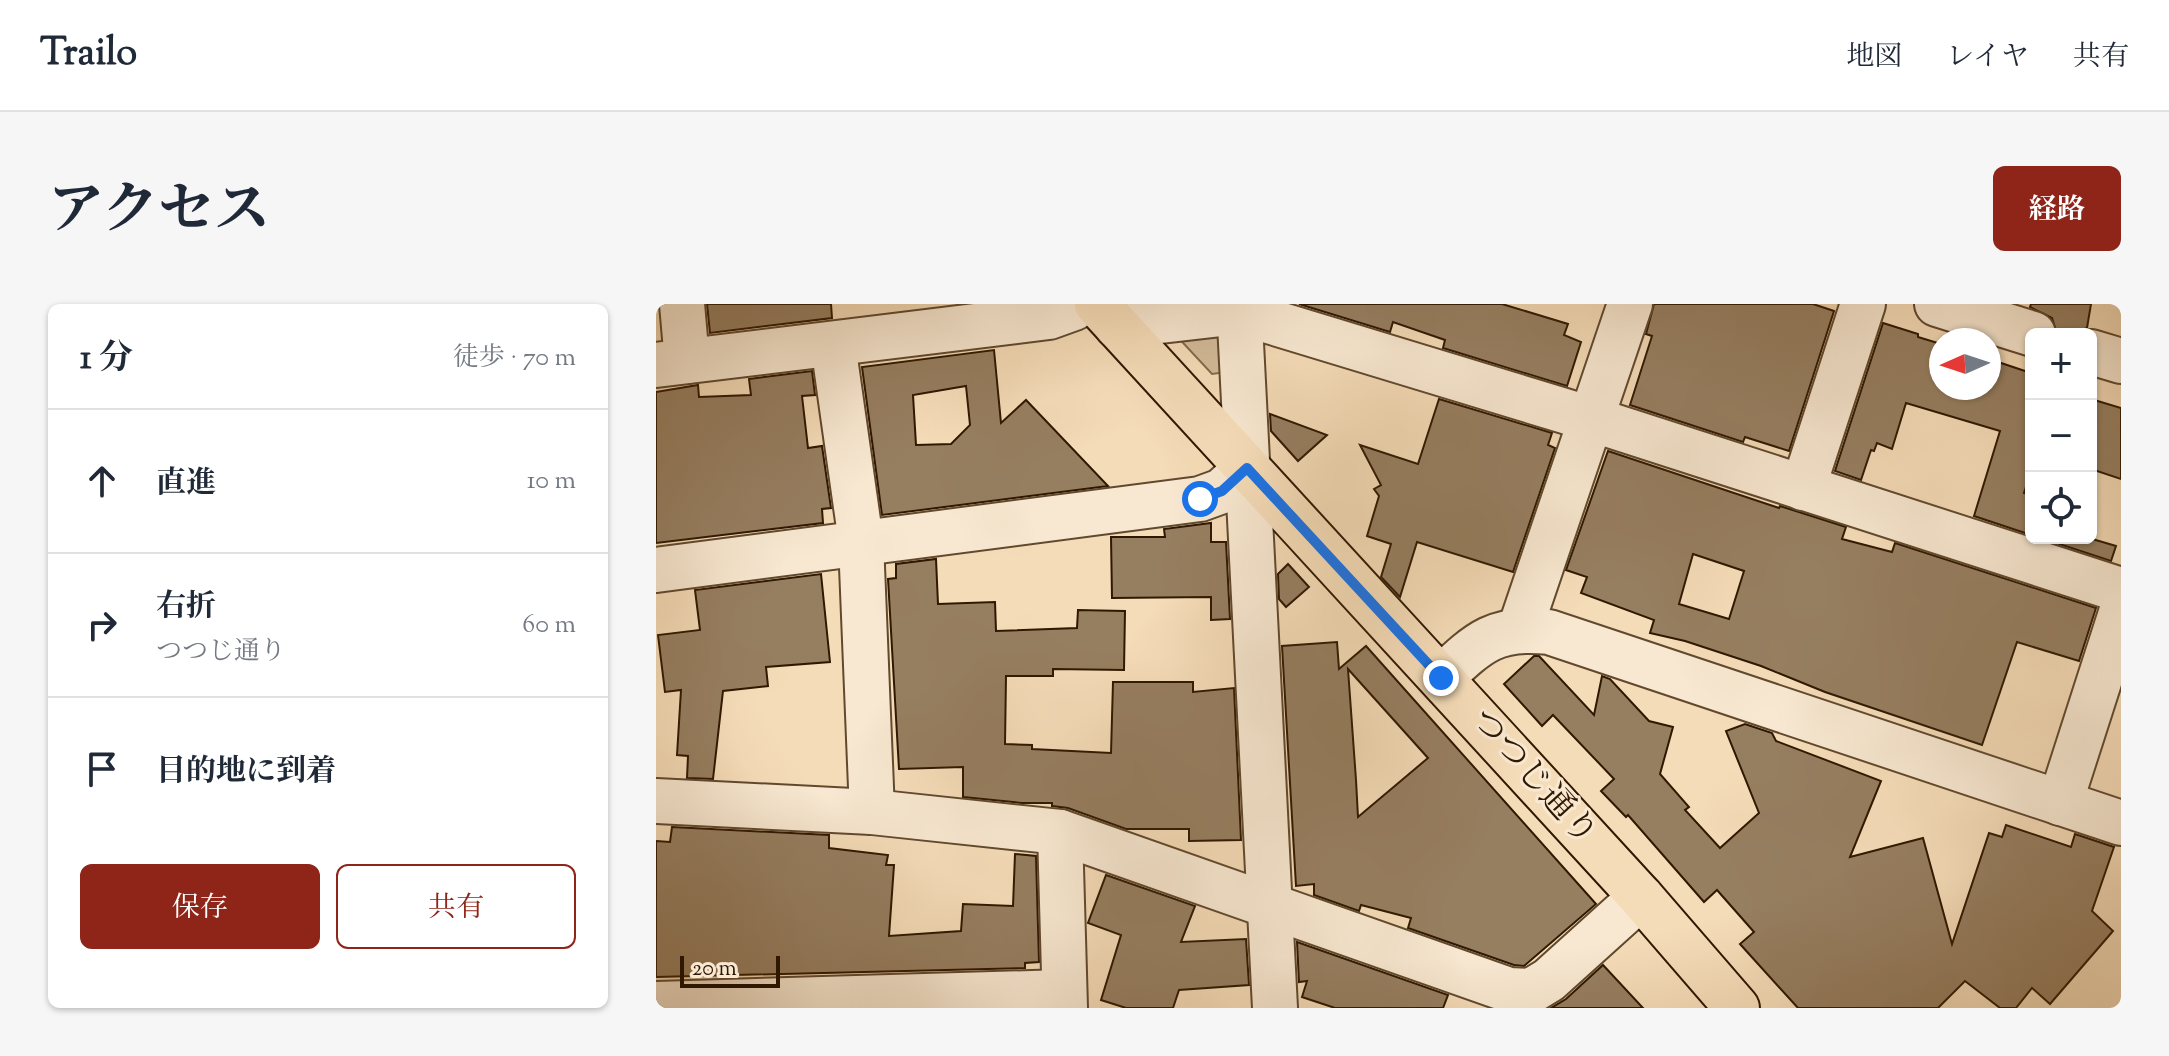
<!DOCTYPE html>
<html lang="ja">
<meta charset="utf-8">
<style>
:root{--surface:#fff;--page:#f6f6f7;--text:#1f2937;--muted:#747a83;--line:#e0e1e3;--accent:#8f2418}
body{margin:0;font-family:"Sorts Mill Goudy","Noto Serif JP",serif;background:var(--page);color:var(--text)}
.controls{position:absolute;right:24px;top:24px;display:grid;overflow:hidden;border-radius:12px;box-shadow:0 2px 6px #0004}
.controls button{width:72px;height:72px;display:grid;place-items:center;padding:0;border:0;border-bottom:2px solid var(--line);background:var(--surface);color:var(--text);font:40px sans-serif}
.compass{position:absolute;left:1273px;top:24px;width:72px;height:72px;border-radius:50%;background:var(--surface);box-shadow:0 2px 6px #0004;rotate:267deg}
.scale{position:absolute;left:24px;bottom:20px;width:100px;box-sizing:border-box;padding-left:8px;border:4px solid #2f1800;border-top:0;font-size:22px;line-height:28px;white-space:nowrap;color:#2f1800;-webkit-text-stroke:6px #f8e8d1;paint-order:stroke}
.stop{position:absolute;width:24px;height:24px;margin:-18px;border:6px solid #1a73e8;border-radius:50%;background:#fff}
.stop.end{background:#1a73e8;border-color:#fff;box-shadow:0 2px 8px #0008}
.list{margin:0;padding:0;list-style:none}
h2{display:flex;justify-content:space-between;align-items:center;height:104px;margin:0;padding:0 32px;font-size:34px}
h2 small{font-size:26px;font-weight:400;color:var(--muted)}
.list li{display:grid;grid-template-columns:52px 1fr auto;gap:24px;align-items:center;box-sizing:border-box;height:144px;padding:0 32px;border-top:2px solid var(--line)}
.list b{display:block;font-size:30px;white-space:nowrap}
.list p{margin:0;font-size:26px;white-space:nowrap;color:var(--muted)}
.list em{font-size:26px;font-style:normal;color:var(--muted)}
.actions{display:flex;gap:16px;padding:24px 32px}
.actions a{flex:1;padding:18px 0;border:2px solid var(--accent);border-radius:12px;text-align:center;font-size:28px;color:var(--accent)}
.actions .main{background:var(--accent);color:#fff}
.icon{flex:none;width:44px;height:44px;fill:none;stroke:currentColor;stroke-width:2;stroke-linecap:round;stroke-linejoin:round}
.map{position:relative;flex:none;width:1465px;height:704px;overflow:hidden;border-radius:12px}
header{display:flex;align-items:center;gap:48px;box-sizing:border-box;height:112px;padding:0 40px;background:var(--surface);border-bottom:2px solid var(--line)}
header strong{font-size:38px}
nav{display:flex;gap:44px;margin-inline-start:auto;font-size:28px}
.intro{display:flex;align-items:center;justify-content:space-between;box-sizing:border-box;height:192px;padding:0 48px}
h1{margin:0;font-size:56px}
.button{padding:20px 36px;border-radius:12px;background:var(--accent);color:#fff;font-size:28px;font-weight:700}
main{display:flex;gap:48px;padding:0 48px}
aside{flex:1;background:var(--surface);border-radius:12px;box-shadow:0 2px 6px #0004}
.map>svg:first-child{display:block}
.green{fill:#d3bb99;stroke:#816a4c;stroke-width:2}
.building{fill:#967e60;stroke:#2f1800;stroke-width:2;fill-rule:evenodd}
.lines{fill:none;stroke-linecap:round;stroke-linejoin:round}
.minor-casing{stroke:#60492e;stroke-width:48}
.major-casing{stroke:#2f1800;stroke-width:48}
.minor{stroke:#f8e8d1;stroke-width:44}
.major{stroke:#f5dcb8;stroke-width:44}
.route{stroke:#1a73e8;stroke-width:10}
.labels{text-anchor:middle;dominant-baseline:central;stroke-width:6;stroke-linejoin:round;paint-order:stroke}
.street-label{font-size:34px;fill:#2f1800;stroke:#f8e8d1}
</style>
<header>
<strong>Trailo</strong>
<nav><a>地図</a><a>レイヤ</a><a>共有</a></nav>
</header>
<div class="intro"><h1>アクセス</h1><a class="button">経路</a></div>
<main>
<aside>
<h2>1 分<small>徒歩 · 70 m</small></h2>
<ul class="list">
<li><svg class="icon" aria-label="ahead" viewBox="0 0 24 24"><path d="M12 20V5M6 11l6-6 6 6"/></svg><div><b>直進</b></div><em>10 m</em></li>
<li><svg class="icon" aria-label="right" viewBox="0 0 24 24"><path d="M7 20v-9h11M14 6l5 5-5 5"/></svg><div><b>右折</b><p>つつじ通り</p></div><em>60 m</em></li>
<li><svg class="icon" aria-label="arrive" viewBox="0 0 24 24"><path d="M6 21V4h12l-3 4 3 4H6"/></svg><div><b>目的地に到着</b></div></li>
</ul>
<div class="actions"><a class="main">保存</a><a>共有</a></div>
</aside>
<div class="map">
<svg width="1465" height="704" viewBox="0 0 1465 704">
<rect width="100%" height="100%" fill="#f5dcb8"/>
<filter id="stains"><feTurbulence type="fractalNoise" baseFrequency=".0025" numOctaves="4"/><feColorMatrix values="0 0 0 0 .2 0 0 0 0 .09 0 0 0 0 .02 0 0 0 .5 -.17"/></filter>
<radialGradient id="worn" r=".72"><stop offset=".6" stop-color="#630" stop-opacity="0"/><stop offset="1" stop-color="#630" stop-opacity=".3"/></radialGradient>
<path class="green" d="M 559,25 L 570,37 L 571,68 L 556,70 L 515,26 Z"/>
<g class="building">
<path d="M 51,0 L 175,0 L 176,14 L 54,29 Z"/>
<path d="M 643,0 L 846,0 L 912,20 L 908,31 L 925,38 L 911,82 L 787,44 L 789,36 L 737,18 L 734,28 Z"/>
<path d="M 998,0 L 1157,0 L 1178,7 L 1133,147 L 1089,133 L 1087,138 L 974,101 L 996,32 L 990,30 Z"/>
<path d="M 1375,0 L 1435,0 L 1431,24 L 1418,30 L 1401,30 L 1396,14 L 1374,3 Z"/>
<path d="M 1227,19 L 1262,30 L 1262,33 L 1285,40 L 1285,84 L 1333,84 L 1333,55 L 1375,69 L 1375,167 L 1368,189 L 1375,192 L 1375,231 L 1318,212 L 1344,127 L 1250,99 L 1236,145 L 1221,139 L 1218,147 L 1215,146 L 1205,176 L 1179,167 Z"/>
<path d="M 338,46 L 345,119 L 370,96 L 452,182 L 226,211 L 206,63 ZM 310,82 L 314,121 L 295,140 L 260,141 L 257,91 Z"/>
<path d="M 156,67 L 159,91 L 146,92 L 152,144 L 166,142 L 175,204 L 166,205 L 167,219 L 0,239 L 0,88 L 42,81 L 43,93 L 95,91 L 93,75 Z"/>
<path d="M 783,95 L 896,129 L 892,141 L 899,144 L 857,268 L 761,238 L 744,293 L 725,273 L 735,240 L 711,232 L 723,192 L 718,185 L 725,181 L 704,141 L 762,160 Z"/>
<path d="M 1435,95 L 1465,104 L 1465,175 L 1435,165 Z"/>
<path d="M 614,110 L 671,131 L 642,157 L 615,127 Z"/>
<path d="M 952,147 L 1123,204 L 1124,202 L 1190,223 L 1186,235 L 1236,248 L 1239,239 L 1440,304 L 1423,357 L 1361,338 L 1326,441 L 1169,388 L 1105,362 L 1029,337 L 994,329 L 998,316 L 925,289 L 931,273 L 910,266 ZM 1037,250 L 1088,267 L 1073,315 L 1023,300 Z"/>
<path d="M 555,219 L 555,238 L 570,238 L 574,315 L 555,316 L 555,293 L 456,294 L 455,233 L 509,233 L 508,225 Z"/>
<path d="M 1385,234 L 1433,234 L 1460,242 L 1455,257 Z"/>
<path d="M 280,255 L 282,300 L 339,298 L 340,327 L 421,324 L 422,306 L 469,307 L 468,366 L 397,365 L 397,372 L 350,372 L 349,440 L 376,441 L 376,445 L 455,449 L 457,378 L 537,378 L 537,388 L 578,384 L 585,536 L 533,537 L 533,525 L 470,525 L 412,504 L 396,502 L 396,499 L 366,499 L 307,493 L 307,463 L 243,465 L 232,275 L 240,274 L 240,260 Z"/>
<path d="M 632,260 L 653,283 L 630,303 L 623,295 L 622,270 Z"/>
<path d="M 165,270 L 174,358 L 110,363 L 112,382 L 67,387 L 57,475 L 31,474 L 32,452 L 21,451 L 25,386 L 9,388 L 2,331 L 44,326 L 39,286 Z"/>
<path d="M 681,338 L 683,365 L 710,342 L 940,600 L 868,662 L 858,661 L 752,624 L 755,614 L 705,601 L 703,607 L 658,591 L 658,580 L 640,582 L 626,342 ZM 692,365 L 772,454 L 702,513 L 700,476 Z"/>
<path d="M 878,352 L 883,352 L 938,411 L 946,372 L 954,375 L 993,417 L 1017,423 L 1004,470 L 1033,503 L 1029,506 L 1064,544 L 1103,509 L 1070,427 L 1089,420 L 1116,429 L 1120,437 L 1225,477 L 1194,553 L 1267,534 L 1296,640 L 1333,529 L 1346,533 L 1350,521 L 1415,543 L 1419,530 L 1458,543 L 1436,607 L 1457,627 L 1394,700 L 1376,684 L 1360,704 L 1344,704 L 1309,677 L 1282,704 L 1142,704 L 1084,640 L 1098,628 L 1061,586 L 1048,598 L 972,511 L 970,513 L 945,487 L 958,475 L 897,411 L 886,422 L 848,380 Z"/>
<path d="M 16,523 L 173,531 L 173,544 L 232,551 L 230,561 L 238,561 L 233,632 L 305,627 L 307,600 L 357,602 L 359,550 L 380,552 L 383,658 L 369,659 L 369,664 L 0,673 L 0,537 L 14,538 Z"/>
<path d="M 450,571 L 539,602 L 525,638 L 590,635 L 593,681 L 523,686 L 517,704 L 470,704 L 445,696 L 465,631 L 432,619 Z"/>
<path d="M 641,638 L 792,691 L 787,704 L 679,704 L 646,693 L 651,677 L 643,678 Z"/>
<path d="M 947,661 L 987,704 L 895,704 L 910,695 Z"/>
</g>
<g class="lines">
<g class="minor-casing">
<g id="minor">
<path d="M 26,0 L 31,57"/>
<path d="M 583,0 L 619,704"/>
<path d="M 1281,0 L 1377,30"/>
<path d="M 461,22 L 583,8 L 935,115 L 1465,286"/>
<path d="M 177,40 L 205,238 L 216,508"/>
<path d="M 1435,48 L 1465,57"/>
<path d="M 0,61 L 393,13 L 418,4 L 422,0"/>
<path d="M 1147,184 L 1207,0"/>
<path d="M 0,266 L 544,195 L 566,187 L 591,164"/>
<path d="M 864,325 L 974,0"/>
<path d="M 785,374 C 823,338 839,322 893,328 L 1465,519"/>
<path d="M 0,497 L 216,508 L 404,528 L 853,686 L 875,687 L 893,676 L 985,593"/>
<path d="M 1404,499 L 1465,309"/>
<path d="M 404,528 L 409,704"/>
<path d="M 0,700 L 408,688"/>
</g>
</g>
<g class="major-casing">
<path id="major" d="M 441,0 L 985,593 L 1081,704"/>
</g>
<use href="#minor" class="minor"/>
<use href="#major" class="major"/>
</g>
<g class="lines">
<path class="route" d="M 544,195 L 566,187 L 591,164 L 785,374"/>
</g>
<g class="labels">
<g class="street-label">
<text transform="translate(877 474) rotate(48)">つつじ通り</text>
</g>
</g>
<rect width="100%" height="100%" filter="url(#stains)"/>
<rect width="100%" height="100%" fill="url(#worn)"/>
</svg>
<div class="controls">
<button>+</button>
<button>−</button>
<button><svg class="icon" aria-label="locate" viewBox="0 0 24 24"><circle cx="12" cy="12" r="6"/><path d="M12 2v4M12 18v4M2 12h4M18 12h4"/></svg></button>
</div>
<svg class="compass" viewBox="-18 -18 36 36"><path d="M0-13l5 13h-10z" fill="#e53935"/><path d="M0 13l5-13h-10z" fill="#747a83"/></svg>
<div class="scale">20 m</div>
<div class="stop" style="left:544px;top:195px"></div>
<div class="stop end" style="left:785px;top:374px"></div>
</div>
</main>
